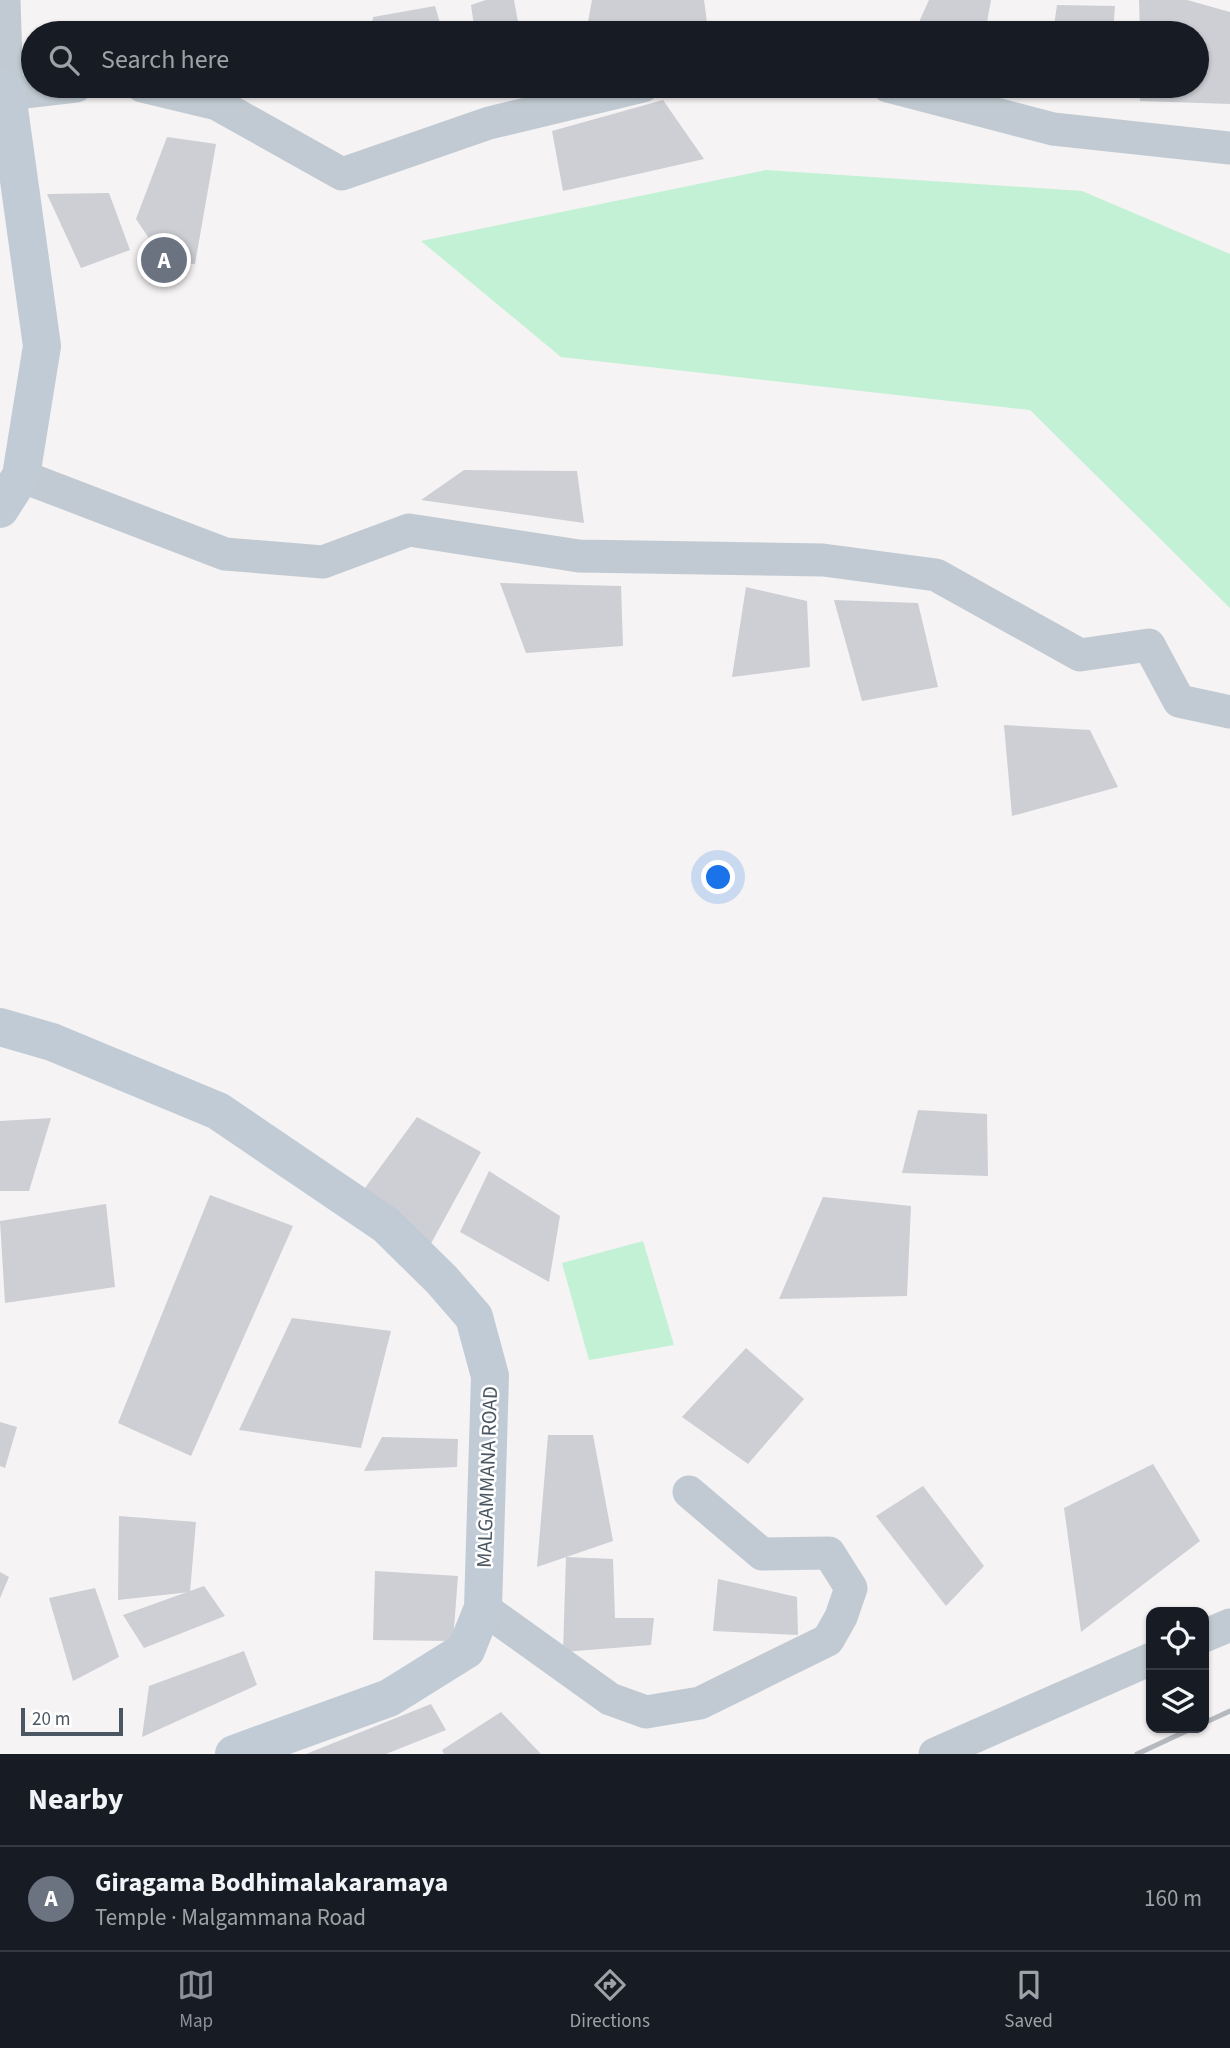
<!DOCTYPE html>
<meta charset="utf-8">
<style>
:root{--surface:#171b24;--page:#20242c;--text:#f1f3f6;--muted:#9ea1a6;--line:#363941;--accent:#8c9099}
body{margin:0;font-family:"Source Sans 3",sans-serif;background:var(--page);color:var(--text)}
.controls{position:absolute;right:21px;bottom:21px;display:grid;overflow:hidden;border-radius:14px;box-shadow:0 2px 5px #0004}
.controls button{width:63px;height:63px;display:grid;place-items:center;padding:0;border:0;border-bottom:2px solid var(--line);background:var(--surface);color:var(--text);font:35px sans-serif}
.scale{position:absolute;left:21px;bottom:18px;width:102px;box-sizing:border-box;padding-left:7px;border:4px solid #4a5661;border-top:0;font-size:19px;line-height:24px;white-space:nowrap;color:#4a5661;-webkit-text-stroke:5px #fff;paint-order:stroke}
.you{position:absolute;left:719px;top:878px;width:24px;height:24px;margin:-18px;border:5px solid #fff;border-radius:50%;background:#1a73e8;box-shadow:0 0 0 10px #1a73e833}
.badge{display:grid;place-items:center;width:46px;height:46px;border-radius:50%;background:var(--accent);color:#fff;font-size:23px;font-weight:700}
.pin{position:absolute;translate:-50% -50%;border:4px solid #fff;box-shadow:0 2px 7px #0006}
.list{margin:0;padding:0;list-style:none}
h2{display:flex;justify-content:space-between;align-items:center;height:91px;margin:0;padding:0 28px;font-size:30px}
h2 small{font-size:23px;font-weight:400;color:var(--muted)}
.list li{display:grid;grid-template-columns:46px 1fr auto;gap:21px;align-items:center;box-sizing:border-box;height:105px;padding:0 28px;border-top:2px solid var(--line)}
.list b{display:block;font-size:26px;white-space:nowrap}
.list p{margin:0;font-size:23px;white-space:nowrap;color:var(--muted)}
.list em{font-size:23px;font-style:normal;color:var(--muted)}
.icon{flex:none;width:38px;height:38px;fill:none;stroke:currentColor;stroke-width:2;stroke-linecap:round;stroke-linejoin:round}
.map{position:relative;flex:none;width:1230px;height:1754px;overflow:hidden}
.search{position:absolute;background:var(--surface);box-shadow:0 2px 5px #0004;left:21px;right:21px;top:21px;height:77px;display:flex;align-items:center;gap:18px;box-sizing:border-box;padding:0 24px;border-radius:38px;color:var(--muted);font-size:26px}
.sheet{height:196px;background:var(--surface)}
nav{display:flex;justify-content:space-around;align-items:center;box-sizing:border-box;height:98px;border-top:2px solid var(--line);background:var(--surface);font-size:19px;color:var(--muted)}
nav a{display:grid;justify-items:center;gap:4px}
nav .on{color:var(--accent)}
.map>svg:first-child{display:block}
.green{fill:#c3f1d5}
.building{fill:#cdcfd5}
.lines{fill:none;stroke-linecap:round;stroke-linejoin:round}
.street{stroke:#c1cad2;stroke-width:33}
.secondary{stroke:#c1cbd6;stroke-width:38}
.rail{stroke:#b5b8bd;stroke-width:5}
.labels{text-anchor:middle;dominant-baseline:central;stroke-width:5;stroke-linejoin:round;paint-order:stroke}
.street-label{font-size:21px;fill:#4a5661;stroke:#fff}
</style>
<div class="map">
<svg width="1230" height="1754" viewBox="0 0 1230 1754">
<rect width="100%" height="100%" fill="#f5f3f3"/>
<g class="green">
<path d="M 766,170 L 1082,191 L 1230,254 L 1230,608 L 1030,410 L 561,357 L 421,241 Z"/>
<path d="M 643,1241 L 674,1345 L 589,1360 L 562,1263 Z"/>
</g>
<g class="building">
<path d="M 486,0 L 514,0 L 520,33 L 475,33 L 471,5 Z"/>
<path d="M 592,0 L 704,0 L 708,30 L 697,33 L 586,33 Z"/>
<path d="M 929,0 L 991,0 L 985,33 L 914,33 Z"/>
<path d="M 1139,0 L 1187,0 L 1230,12 L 1230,104 L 1140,101 L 1140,86 L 1197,86 L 1197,33 L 1140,33 Z"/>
<path d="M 1057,5 L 1115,6 L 1113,33 L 1053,33 Z"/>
<path d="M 435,6 L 443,33 L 371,33 L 373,17 Z"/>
<path d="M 255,86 L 270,86 L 254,91 Z"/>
<path d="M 663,100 L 704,159 L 563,191 L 552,131 Z"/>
<path d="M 167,137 L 216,144 L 195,264 L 165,262 L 136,219 Z"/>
<path d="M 109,193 L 130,250 L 81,268 L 47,194 Z"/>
<path d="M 464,470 L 577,471 L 584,523 L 421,500 Z"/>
<path d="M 500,583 L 621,586 L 623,646 L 526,653 Z"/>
<path d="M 746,587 L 807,601 L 810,667 L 732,677 Z"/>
<path d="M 834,600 L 918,603 L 938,687 L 862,701 Z"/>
<path d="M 1004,725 L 1090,730 L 1118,787 L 1012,816 Z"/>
<path d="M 918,1110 L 987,1114 L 988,1176 L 902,1173 Z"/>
<path d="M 417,1117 L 481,1152 L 422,1260 L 354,1203 Z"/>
<path d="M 51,1118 L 29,1191 L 0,1191 L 0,1121 Z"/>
<path d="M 489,1171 L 560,1216 L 549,1282 L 460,1232 Z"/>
<path d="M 210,1195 L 293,1226 L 191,1456 L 118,1423 Z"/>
<path d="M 823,1197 L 911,1206 L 907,1296 L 779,1299 Z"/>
<path d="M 106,1204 L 115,1287 L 5,1303 L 0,1221 Z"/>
<path d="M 292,1318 L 391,1331 L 361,1448 L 239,1430 Z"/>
<path d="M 746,1348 L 804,1399 L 748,1464 L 682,1417 Z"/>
<path d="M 0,1422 L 17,1427 L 5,1468 L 0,1466 Z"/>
<path d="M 548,1435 L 593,1435 L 613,1541 L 537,1567 Z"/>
<path d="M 382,1437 L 458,1439 L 457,1467 L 364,1471 Z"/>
<path d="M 1153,1464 L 1200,1541 L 1081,1632 L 1064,1508 Z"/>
<path d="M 923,1486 L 984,1566 L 946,1606 L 876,1516 Z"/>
<path d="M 119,1516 L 196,1522 L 190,1592 L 118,1600 Z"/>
<path d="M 566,1557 L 613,1559 L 615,1618 L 654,1618 L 651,1645 L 563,1652 Z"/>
<path d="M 375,1571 L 458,1576 L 453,1641 L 373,1640 Z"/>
<path d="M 0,1572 L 9,1577 L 0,1598 Z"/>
<path d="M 718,1579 L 797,1597 L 798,1635 L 713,1631 Z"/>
<path d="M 204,1586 L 225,1616 L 144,1648 L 123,1615 Z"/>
<path d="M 95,1588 L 119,1657 L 73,1681 L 49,1598 Z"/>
<path d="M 244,1651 L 257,1685 L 142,1737 L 149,1686 Z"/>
<path d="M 431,1704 L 446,1730 L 386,1754 L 306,1754 Z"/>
<path d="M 501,1712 L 541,1754 L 444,1754 L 442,1750 Z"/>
</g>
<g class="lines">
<g class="street">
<path d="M 4,0 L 7,94 L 76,86"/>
<path d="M 142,86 L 217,104 L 342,174 L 489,123 L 643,86"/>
<path d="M 888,86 L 1053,129 L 1230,148"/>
<path d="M 21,476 L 225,554 L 323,562 L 409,530 L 579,556 L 823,560 L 936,575 L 1080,655 L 1149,645 L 1179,701 L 1230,712"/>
<path d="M 483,1608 L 610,1699 L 646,1712 L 700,1703 L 828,1640 L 841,1617 L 851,1588 L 829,1553 L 762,1554 L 689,1492"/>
<path d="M 1204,1636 L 1230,1625"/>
<path d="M 935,1754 L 1151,1659"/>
</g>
<g class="secondary">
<path d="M 0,87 L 7,94 L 42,346 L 21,476 L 0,509"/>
<path d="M 0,1027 L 52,1042 L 218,1111 L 386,1225 L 442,1280 L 474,1317 L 490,1376 L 483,1608 L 466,1650 L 389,1698 L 234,1754"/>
</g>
<g class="rail">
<path d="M 1204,1723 L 1230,1711"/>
<path d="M 1137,1754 L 1193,1728"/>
</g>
</g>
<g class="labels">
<g class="street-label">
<text transform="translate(487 1477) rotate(-88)">MALGAMMANA ROAD</text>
</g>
</g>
</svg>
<div class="controls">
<button><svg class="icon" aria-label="locate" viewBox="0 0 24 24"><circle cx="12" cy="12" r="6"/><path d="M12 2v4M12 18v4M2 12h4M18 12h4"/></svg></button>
<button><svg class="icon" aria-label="layers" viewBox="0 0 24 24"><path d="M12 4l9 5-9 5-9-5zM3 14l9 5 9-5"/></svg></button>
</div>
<div class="scale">20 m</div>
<div class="you"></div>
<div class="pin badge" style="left:164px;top:260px;background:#6b7280">A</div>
<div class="search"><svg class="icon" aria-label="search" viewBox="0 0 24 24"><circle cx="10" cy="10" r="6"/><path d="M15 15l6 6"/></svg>Search here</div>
</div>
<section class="sheet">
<h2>Nearby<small></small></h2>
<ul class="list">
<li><span class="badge" style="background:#6b7280">A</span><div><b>Giragama Bodhimalakaramaya</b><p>Temple · Malgammana Road</p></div><em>160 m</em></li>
</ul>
</section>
<nav>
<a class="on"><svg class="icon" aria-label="map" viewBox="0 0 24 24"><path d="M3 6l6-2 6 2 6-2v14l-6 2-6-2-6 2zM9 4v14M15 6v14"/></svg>Map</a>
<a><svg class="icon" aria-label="directions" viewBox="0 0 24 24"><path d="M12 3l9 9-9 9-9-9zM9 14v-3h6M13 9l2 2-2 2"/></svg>Directions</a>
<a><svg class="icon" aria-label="saved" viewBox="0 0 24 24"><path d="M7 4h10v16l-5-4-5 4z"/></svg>Saved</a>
</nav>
